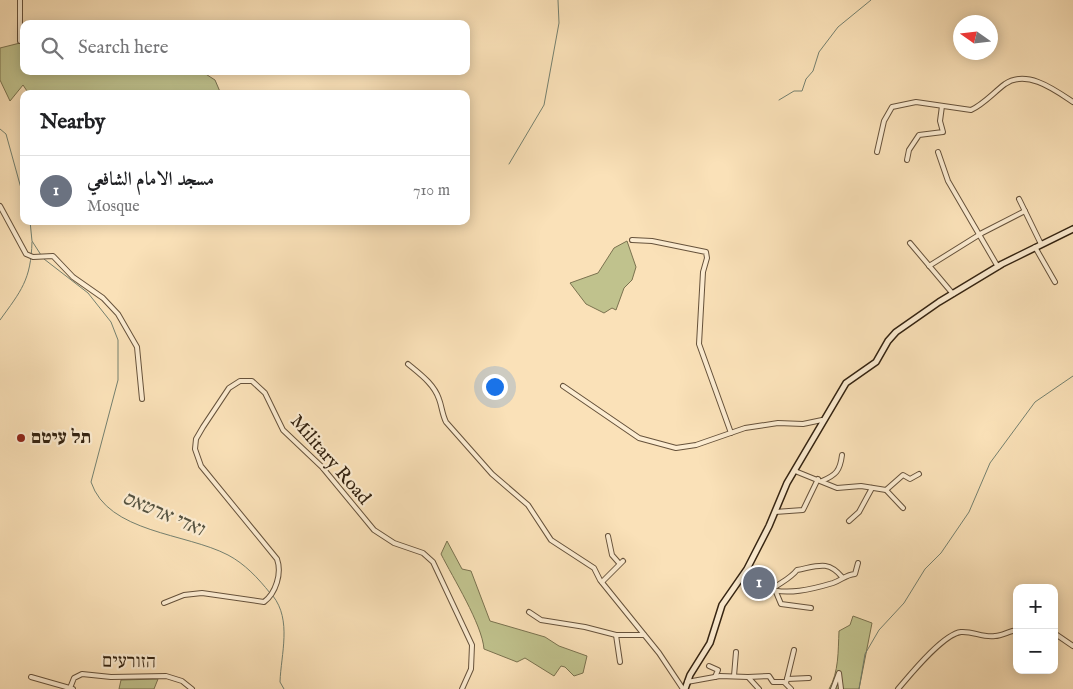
<!DOCTYPE html>
<meta charset="utf-8">
<style>
:root{--surface:#fff;--page:#f2f2f2;--text:#202124;--muted:#757577;--line:#e0e0e0;--accent:#ea580c}
body{margin:0;font-family:"IM FELL English",Amiri,"Frank Ruhl Libre",serif;background:var(--page);color:var(--text)}
.controls{position:absolute;right:15px;bottom:15px;display:grid;overflow:hidden;border-radius:10px;box-shadow:0 2px 12px #0003}
.controls button{width:45px;height:45px;display:grid;place-items:center;padding:0;border:0;border-bottom:1px solid var(--line);background:var(--surface);color:var(--text);font:25px sans-serif}
.compass{position:absolute;left:953px;top:15px;width:45px;height:45px;border-radius:50%;background:var(--surface);box-shadow:0 2px 12px #0003;rotate:284deg}
.you{position:absolute;left:494px;top:386px;width:18px;height:18px;margin:-12px;border:4px solid #fff;border-radius:50%;background:#1a73e8;box-shadow:0 0 0 8px #1a73e833}
.badge{display:grid;place-items:center;width:32px;height:32px;border-radius:50%;background:var(--accent);color:#fff;font-size:16px;font-weight:700}
.pin{position:absolute;translate:-50% -50%;border:2px solid #fff;box-shadow:0 1px 5px #0006}
.list{margin:0;padding:0;list-style:none}
h2{display:flex;justify-content:space-between;align-items:center;height:65px;margin:0;padding:0 20px;font-size:21px}
h2 small{font-size:16px;font-weight:400;color:var(--muted)}
.list li{display:grid;grid-template-columns:32px 1fr auto;gap:15px;align-items:center;box-sizing:border-box;height:70px;padding:0 20px;border-top:1px solid var(--line)}
.list b{display:block;font-size:19px;white-space:nowrap}
.list p{margin:0;font-size:16px;white-space:nowrap;color:var(--muted)}
.list em{font-size:16px;font-style:normal;color:var(--muted)}
.icon{flex:none;width:28px;height:28px;fill:none;stroke:currentColor;stroke-width:2;stroke-linecap:round;stroke-linejoin:round}
.map{position:relative;flex:none;width:1073px;height:689px;overflow:hidden}
.search{position:absolute;background:var(--surface);box-shadow:0 2px 12px #0003;left:20px;top:20px;width:450px;height:55px;display:flex;align-items:center;gap:12px;box-sizing:border-box;padding:0 18px;border-radius:10px;color:var(--muted);font-size:19px}
.panel{position:absolute;background:var(--surface);box-shadow:0 2px 12px #0003;left:20px;top:90px;width:450px;height:135px;border-radius:10px}
.map>svg:first-child{display:block}
.green{fill:#c0c28d;stroke:#7a724f}
.lines{fill:none;stroke-linecap:round;stroke-linejoin:round}
.stream{stroke:#74806f;stroke-width:1}
.street-casing{stroke:#66523b;stroke-width:6}
.secondary-casing{stroke:#342311;stroke-width:8}
.street{stroke:#fcecd1;stroke-width:4}
.secondary{stroke:#fcecd1;stroke-width:5}
.poi-dot{fill:#8f2418;stroke:#fcecd1;stroke-width:2}
.labels{text-anchor:middle;dominant-baseline:central;stroke-width:4.5;stroke-linejoin:round;paint-order:stroke}
.poi-label{font-size:19px;font-weight:bold;fill:#342311;stroke:#fcecd1;text-anchor:start}
.street-label{font-size:19px;fill:#342311;stroke:#fcecd1}
.water-label{font-size:20px;font-style:italic;fill:#545240;stroke:#fcecd1}
</style>
<div class="map">
<svg width="1073" height="689" viewBox="0 0 1073 689">
<rect width="100%" height="100%" fill="#fae1b8"/>
<filter id="stains"><feTurbulence type="fractalNoise" baseFrequency=".004" numOctaves="4"/><feColorMatrix values="0 0 0 0 .2 0 0 0 0 .09 0 0 0 0 .02 0 0 0 .5 -.17"/></filter>
<radialGradient id="worn" r=".72"><stop offset=".6" stop-color="#630" stop-opacity="0"/><stop offset="1" stop-color="#630" stop-opacity=".3"/></radialGradient>
<g class="green">
<path d="M 24,42 L 24,71 L 201,71 L 215,80 L 221,94 L 29,94 L 23,85 L 10,101 L 0,80 L 0,48 Z"/>
<path d="M 627,241 L 636,267 L 632,280 L 624,288 L 616,310 L 612,308 L 604,313 L 586,304 L 570,283 L 598,273 L 614,248 Z"/>
<path d="M 447,541 L 462,569 L 471,571 L 490,621 L 545,637 L 559,646 L 587,656 L 583,673 L 574,676 L 565,667 L 561,666 L 554,676 L 525,658 L 517,662 L 484,649 C 482,624 453,578 441,554 Z"/>
<path d="M 853,616 L 872,623 L 859,689 L 829,689 C 839,672 838,651 839,631 L 850,625 Z"/>
<path d="M 158,679 L 154,689 L 119,689 L 121,680 Z"/>
</g>
<g class="lines">
<g class="stream">
<path d="M 779,100 L 794,91 L 802,91 L 806,79 L 813,71 L 819,52 L 838,27 L 871,0"/>
<path d="M 0,129 L 6,134 L 24,199"/>
<path d="M 509,164 L 544,105 L 559,23 L 558,0"/>
<path d="M 30,221 L 32,241 L 41,255"/>
<path d="M 44,259 L 88,293 L 111,322 L 118,340 L 118,380 L 91,482 C 108,533 186,533 228,555 C 245,564 258,578 270,593"/>
<path d="M 0,320 C 21,291 31,280 32,242"/>
<path d="M 273,596 C 292,620 281,654 280,682 L 284,689"/>
<path d="M 859,689 L 865,654 L 879,630 L 904,603 L 925,569 L 941,553 L 969,512 L 990,463 L 1035,402 L 1073,376"/>
</g>
<g class="street-casing">
<g id="street">
<path d="M 20,0 L 20,41"/>
<path d="M 877,152 L 884,121 L 892,107 L 916,102 L 971,110 C 984,104 993,93 1005,84 C 1027,69 1055,90 1073,102"/>
<path d="M 938,152 L 948,181 L 998,267"/>
<path d="M 907,160 L 909,150 L 919,135 L 943,132 L 940,121 L 942,106"/>
<path d="M 1019,199 L 1041,244"/>
<path d="M 0,206 L 26,254 L 33,257 L 53,256 L 73,277 L 103,298 L 118,314 L 137,347 L 142,399"/>
<path d="M 632,240 L 652,241 L 706,252 L 707,258 L 703,272 L 699,344 L 731,433"/>
<path d="M 910,243 L 953,294"/>
<path d="M 1035,247 L 1055,282"/>
<path d="M 929,266 L 982,233 L 1025,211"/>
<path d="M 408,364 C 420,374 434,384 439,399 C 442,407 442,414 446,422 L 492,474 L 528,505 L 551,540 L 594,568 L 600,580 L 659,653 L 683,689"/>
<path d="M 563,386 L 639,438 L 676,448 L 696,445 L 745,428 L 778,423 L 803,424 L 822,420"/>
<path d="M 795,471 L 837,488 L 861,486 L 886,490 L 903,508"/>
<path d="M 822,481 C 836,475 840,471 842,455"/>
<path d="M 886,490 L 903,475 L 910,479 L 919,474"/>
<path d="M 775,512 L 803,510 L 818,479"/>
<path d="M 849,521 L 859,512 L 872,488"/>
<path d="M 608,536 L 612,555 L 619,563"/>
<path d="M 747,569 L 764,579 L 766,588 C 786,596 813,589 833,583 C 842,580 845,575 855,574 L 858,563"/>
<path d="M 602,582 L 623,561"/>
<path d="M 771,590 C 781,582 790,579 797,570 C 818,566 828,560 842,577"/>
<path d="M 776,592 L 781,604 L 811,608"/>
<path d="M 164,603 L 184,595 L 202,593 L 264,602 C 276,593 282,573 277,559 L 201,466 L 195,449 L 196,439 L 203,427 L 229,388 L 240,381 L 252,381 L 265,393 L 283,430 L 322,467 L 374,530 L 394,543 L 423,553 L 433,562 L 472,645 L 471,669 L 462,689"/>
<path d="M 529,612 L 541,620 L 585,627 L 616,635 L 644,635"/>
<path d="M 1054,633 L 1073,646"/>
<path d="M 616,635 L 620,662"/>
<path d="M 709,666 L 718,670 L 715,677"/>
<path d="M 734,676 L 736,652"/>
<path d="M 31,677 L 73,689"/>
<path d="M 748,677 L 769,676 L 773,682 L 784,682 L 791,689"/>
<path d="M 787,679 L 809,678"/>
<path d="M 687,682 L 720,676 L 748,677 L 759,689"/>
<path d="M 786,683 L 794,650"/>
<path d="M 70,688 L 74,678 L 82,674 L 111,677 L 166,676 L 182,681 L 192,689"/>
<path d="M 833,689 L 839,673 L 841,689"/>
<path d="M 898,689 C 910,675 943,634 961,632 C 973,631 983,638 995,636 C 1002,636 1009,631 1017,630"/>
</g>
</g>
<g class="secondary-casing">
<path id="secondary" d="M 685,689 L 690,675 L 710,643 L 722,605 L 747,569 L 769,526 L 787,483 L 846,383 L 876,362 L 888,341 L 896,332 L 939,302 L 1002,264 L 1073,229"/>
</g>
<use href="#street" class="street"/>
<use href="#secondary" class="secondary"/>
</g>
<circle class="poi-dot" cx="21" cy="438" r="5"/>
<g class="labels">
<g class="poi-label">
<text x="31" y="438">תל עיטם</text>
</g>
<g class="street-label">
<text transform="translate(330 460) rotate(49)">Military Road</text>
<text transform="translate(129 662) rotate(1)">הזורעים</text>
</g>
<g class="water-label">
<text transform="translate(163 514) rotate(23)">ואדי ארטאס</text>
</g>
</g>
<rect width="100%" height="100%" filter="url(#stains)"/>
<rect width="100%" height="100%" fill="url(#worn)"/>
</svg>
<div class="controls">
<button>+</button>
<button>−</button>
</div>
<svg class="compass" viewBox="-18 -18 36 36"><path d="M0-13l5 13h-10z" fill="#e53935"/><path d="M0 13l5-13h-10z" fill="#757577"/></svg>
<div class="you"></div>
<div class="pin badge" style="left:759px;top:583px;background:#6b7280">1</div>
<div class="search"><svg class="icon" aria-label="search" viewBox="0 0 24 24"><circle cx="10" cy="10" r="6"/><path d="M15 15l6 6"/></svg>Search here</div>
<section class="panel">
<h2>Nearby<small></small></h2>
<ul class="list">
<li><span class="badge" style="background:#6b7280">1</span><div><b>مسجد الامام الشافعي</b><p>Mosque</p></div><em>710 m</em></li>
</ul>
</section>
</div>
